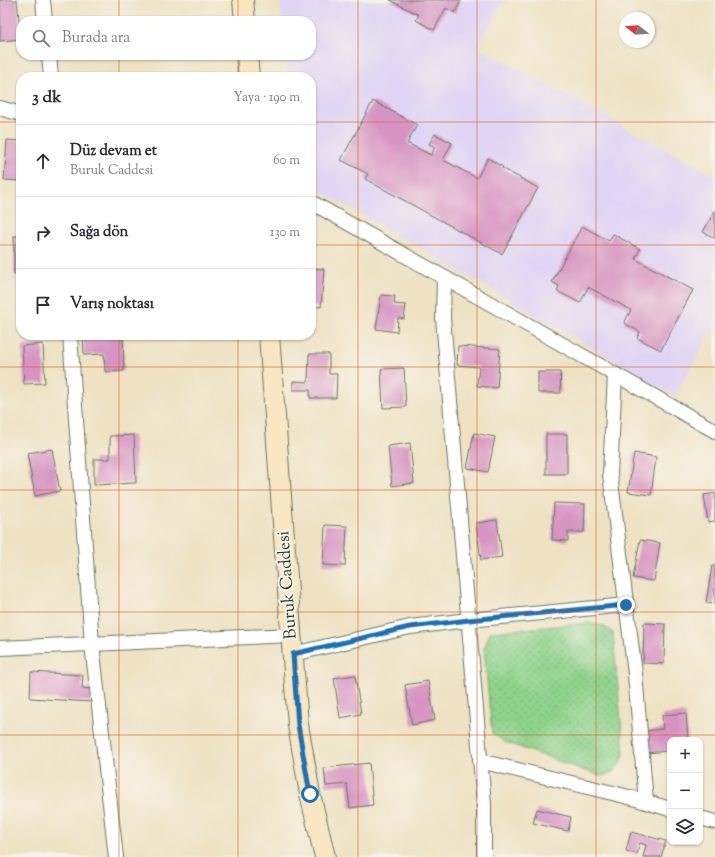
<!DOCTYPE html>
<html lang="tr">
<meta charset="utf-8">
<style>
:root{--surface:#fff;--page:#f7f7f7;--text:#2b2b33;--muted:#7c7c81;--line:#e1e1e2}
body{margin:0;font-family:"Sorts Mill Goudy",serif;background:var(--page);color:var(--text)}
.controls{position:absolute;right:12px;bottom:12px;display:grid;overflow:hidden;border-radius:8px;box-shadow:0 1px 3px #0004}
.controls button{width:36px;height:36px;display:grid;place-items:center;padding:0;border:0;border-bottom:1px solid var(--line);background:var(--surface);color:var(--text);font:20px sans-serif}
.compass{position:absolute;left:619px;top:12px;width:36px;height:36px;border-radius:50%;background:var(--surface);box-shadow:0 1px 3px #0004;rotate:287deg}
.stop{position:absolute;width:12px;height:12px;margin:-9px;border:3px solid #1f6fb2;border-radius:50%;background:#fff}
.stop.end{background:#1f6fb2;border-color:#fff;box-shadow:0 1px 4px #0008}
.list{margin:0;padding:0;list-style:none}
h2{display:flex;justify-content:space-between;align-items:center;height:52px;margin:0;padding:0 16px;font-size:17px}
h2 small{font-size:13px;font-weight:400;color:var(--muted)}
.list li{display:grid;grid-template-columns:26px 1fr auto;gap:12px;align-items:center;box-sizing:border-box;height:72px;padding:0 16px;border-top:1px solid var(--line)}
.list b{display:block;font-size:15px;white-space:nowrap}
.list p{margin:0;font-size:13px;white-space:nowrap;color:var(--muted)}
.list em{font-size:13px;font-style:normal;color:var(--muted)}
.icon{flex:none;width:22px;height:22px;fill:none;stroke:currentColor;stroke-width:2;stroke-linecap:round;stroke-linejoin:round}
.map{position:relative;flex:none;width:715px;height:857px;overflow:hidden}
.search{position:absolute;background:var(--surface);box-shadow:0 1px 3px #0004;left:16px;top:16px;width:300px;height:44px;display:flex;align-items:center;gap:10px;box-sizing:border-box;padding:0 14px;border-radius:16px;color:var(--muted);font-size:15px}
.panel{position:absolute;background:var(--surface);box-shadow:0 1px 3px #0004;left:16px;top:72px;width:300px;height:268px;border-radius:16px}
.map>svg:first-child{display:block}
.built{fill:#e0d4f4}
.park{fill:url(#park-dots);stroke:#578860}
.building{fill:#d794c3}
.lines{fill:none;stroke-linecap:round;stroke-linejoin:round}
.street-casing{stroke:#677766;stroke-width:16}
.secondary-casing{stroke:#677766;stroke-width:22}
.street{stroke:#fff;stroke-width:14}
.secondary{stroke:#f9e7c3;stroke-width:20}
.route{stroke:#1f6fb2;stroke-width:5}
.grid{fill:none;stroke:#d45610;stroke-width:1;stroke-opacity:0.55}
.labels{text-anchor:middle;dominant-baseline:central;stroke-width:4;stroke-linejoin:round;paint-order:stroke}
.street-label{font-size:17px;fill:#1f3d34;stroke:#f7f3e8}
</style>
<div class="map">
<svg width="715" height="857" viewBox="0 0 715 857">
<defs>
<pattern id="park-dots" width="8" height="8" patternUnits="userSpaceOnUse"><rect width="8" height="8" fill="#8fd38c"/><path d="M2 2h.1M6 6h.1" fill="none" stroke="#74ac73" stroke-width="1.8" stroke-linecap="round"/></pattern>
</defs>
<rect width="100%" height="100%" fill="#f7f3e8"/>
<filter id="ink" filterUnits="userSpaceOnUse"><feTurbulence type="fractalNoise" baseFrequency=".025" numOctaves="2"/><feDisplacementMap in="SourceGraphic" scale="8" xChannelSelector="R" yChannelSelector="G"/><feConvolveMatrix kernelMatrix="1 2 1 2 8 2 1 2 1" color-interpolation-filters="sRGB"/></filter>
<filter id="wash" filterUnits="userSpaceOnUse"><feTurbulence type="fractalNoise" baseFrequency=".012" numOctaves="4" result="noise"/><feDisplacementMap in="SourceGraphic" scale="16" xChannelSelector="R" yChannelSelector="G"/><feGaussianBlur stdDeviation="0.9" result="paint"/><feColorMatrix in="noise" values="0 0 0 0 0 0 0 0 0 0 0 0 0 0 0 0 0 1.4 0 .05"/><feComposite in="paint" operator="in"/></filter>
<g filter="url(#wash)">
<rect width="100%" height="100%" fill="#eee2c3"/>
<path class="built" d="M 280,0 L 504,0 L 477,47 L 715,176 L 715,324 L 675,396 L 311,185 L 311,77 L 288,77 L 285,55 L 311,55 L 311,21 L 282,21 Z"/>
<path class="park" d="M 588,623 L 604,626 L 613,633 L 624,755 C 618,769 615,773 600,776 L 505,742 L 492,733 L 484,649 L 490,632 Z"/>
<g id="blocks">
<g class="building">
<path d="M 0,0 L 17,0 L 21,39 L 0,41 Z"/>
<path d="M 390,0 L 461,0 L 455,13 L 446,8 L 434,30 L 416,20 L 419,15 Z"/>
<path d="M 373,101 L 417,125 L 407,143 L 431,155 L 435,147 L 429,144 L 435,134 L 452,143 L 443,160 L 477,178 L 488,158 L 503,167 L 502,168 L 538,188 L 502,254 L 365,179 L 368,174 L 341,160 Z"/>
<path d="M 7,140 L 21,141 L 21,181 L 4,180 Z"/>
<path d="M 715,210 L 715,238 L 703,232 Z"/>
<path d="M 582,226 L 609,241 L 613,234 L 640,249 L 635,259 L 693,290 L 661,350 L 637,338 L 640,332 L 624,323 L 631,310 L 588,287 L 580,303 L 557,291 L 559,286 L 552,282 Z"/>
<rect x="14" y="236" width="7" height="38"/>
<path d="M 311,268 L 324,269 L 321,307 L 311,306 Z"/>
<path d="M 381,295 L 395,296 L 394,304 L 406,305 L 404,319 L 398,318 L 397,332 L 376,329 Z"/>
<path d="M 83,335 L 123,335 L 124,371 L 105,372 L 104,354 L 84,355 Z"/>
<path d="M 43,344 L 45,383 L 24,384 L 22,346 Z"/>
<path d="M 458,346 L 500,349 L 497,388 L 477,386 L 479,367 L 457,365 Z"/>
<path d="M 309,354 L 329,354 L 329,374 L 337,374 L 336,398 L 310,398 L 310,390 L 293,390 L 293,381 L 308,382 Z"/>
<path d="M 404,368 L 406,407 L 383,408 L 381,369 Z"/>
<path d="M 538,372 L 560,372 L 561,393 L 538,393 Z"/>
<path d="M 474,433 L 495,437 L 488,472 L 467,468 Z"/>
<rect x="546" y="434" width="21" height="40"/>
<path d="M 134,435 L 136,483 L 94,485 L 94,459 L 110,459 L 110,436 Z"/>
<path d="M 410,443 L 414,483 L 392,486 L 388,446 Z"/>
<path d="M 52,449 L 60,491 L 35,496 L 27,453 Z"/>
<path d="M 634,453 L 656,457 L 651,495 L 628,492 Z"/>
<path d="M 715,493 L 715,521 L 708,522 L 704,495 Z"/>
<path d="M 554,503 L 585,504 L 584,532 L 568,532 L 568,541 L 552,540 Z"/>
<path d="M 497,520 L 502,557 L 481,560 L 476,523 Z"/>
<path d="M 325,525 L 347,526 L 345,566 L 323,565 Z"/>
<path d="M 640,540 L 660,543 L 654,581 L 633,578 Z"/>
<path d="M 712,566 L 715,566 L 715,604 L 706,603 Z"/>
<path d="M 644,623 L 665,624 L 664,664 L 643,663 Z"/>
<path d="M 31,672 L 83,675 L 82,688 L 92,689 L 91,702 L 30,698 Z"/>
<path d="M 355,675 L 361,714 L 340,718 L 334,678 Z"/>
<path d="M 428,681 L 435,720 L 412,725 L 405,685 Z"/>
<path d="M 686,713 L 688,740 L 670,740 L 670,758 L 668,758 L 668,751 L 646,753 L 644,731 L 663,729 L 662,715 Z"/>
<path d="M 369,763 L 373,805 L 350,808 L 347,784 L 326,786 L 324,768 Z"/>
<path d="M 537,809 L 571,817 L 568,831 L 533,823 Z"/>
<path d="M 631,832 L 666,841 L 661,857 L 643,857 L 646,845 L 640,843 L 637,854 L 626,851 Z"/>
</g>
</g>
</g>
<g filter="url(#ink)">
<use href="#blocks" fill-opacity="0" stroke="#677766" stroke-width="1"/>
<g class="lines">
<g class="street-casing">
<g id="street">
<path d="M 43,0 L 45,21"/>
<path d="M 49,55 L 51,77"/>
<path d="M 0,108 L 21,114"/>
<path d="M 311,202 L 715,431"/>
<path d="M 444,278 L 443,318 L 484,804 L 484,857"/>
<path d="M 70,335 L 92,644 L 116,857"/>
<path d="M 615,375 L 610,474 L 635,674 L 646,802"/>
<path d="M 0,648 L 292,635"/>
<path d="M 293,654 L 410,627 L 469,620 L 626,605"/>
<path d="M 480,761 L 633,798 L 670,809"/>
<path d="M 700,818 L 715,822"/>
</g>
</g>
<g class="secondary-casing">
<g id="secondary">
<path d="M 243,0 L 245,21"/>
<path d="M 247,55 L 249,77"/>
<path d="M 269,335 L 298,725 L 310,794 L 325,857"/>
</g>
</g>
<use href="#street" class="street"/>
<use href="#secondary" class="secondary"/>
</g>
</g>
<g class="lines" filter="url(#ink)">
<path class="route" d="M 310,794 L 298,725 L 293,654 L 410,627 L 469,620 L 626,605"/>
</g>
<path class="grid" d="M 119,0 L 119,21M 238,0 L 238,21M 358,0 L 358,857M 477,0 L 477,857M 596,0 L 596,857M 119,55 L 119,77M 238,55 L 238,77M 0,122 L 21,122M 311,122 L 715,122M 0,245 L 21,245M 311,245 L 715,245M 119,335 L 119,857M 238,335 L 238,857M 0,367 L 715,367M 0,490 L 715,490M 0,612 L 715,612M 0,735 L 715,735"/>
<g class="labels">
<g class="street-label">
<text transform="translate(288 585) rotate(-94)">Buruk Caddesi</text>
</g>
</g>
</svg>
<div class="controls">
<button>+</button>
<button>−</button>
<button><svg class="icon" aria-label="layers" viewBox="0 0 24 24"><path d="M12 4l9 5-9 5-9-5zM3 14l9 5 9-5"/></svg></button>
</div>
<svg class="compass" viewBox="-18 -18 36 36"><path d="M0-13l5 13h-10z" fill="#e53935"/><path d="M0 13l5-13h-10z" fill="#7c7c81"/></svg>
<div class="stop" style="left:310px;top:794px"></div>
<div class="stop end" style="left:626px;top:605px"></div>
<div class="search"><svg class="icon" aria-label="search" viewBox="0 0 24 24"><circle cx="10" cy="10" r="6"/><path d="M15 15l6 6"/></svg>Burada ara</div>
<section class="panel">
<h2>3 dk<small>Yaya · 190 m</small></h2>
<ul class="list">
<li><svg class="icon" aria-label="ahead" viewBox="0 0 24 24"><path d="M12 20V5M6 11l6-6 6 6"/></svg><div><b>Düz devam et</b><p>Buruk Caddesi</p></div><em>60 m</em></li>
<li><svg class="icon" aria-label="right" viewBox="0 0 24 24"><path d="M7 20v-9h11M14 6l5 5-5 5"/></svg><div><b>Sağa dön</b></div><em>130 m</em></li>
<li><svg class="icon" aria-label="arrive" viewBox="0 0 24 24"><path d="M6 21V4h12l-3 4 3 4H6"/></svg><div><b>Varış noktası</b></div></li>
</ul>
</section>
</div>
